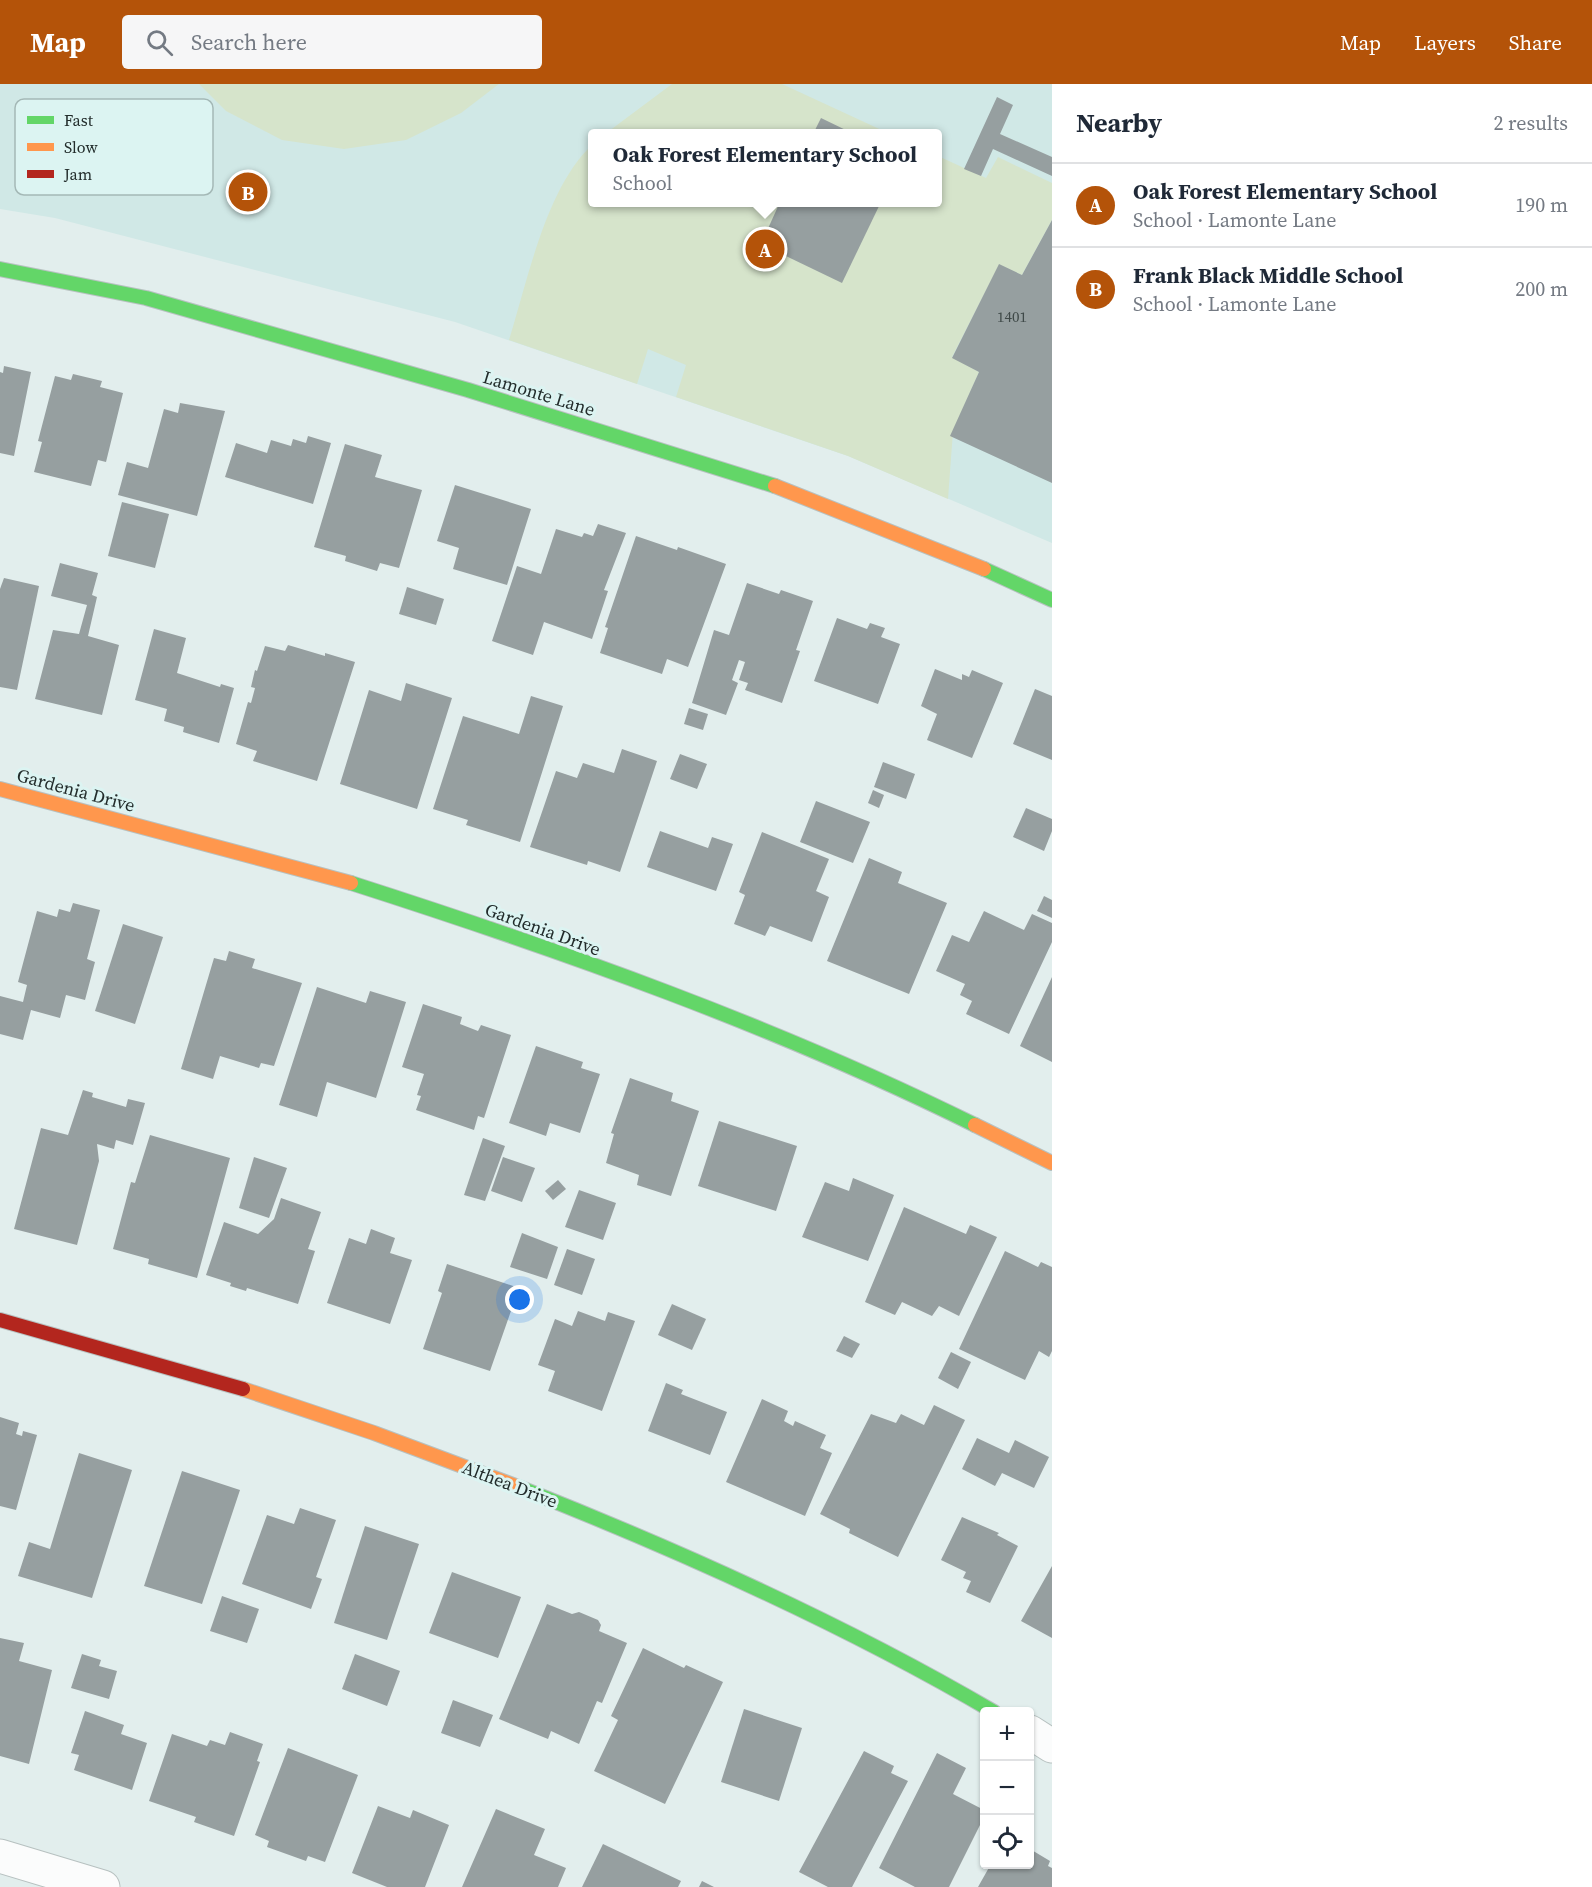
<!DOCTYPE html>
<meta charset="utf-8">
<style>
:root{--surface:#fff;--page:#f6f6f7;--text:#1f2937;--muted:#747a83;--line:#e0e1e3;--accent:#b45309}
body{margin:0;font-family:"Source Serif 4",serif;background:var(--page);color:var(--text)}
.controls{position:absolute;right:18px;bottom:18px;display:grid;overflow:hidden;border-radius:6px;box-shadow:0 2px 4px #0004}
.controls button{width:54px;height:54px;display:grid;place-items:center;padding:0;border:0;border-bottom:2px solid var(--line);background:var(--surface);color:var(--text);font:30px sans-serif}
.you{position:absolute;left:520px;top:1216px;width:21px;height:21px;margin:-15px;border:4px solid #fff;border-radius:50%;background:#1a73e8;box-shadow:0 0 0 9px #1a73e833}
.badge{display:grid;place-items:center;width:39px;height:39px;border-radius:50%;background:var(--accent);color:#fff;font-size:20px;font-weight:700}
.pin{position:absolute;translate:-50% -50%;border:3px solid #fff;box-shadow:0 2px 6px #0006}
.popup{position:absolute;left:588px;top:45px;width:354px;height:78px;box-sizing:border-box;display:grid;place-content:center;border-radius:6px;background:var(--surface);filter:drop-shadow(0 2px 4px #0005);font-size:20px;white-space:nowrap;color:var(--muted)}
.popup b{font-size:22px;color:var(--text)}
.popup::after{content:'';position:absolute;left:50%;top:100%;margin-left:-12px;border:12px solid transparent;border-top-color:var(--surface)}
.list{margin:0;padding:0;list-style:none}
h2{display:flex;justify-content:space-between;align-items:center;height:78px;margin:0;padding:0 24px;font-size:26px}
h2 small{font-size:20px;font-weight:400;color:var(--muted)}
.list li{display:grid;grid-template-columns:39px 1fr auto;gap:18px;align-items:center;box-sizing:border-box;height:84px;padding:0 24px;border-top:2px solid var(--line)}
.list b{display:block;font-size:22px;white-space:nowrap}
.list p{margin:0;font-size:20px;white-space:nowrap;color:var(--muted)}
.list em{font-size:20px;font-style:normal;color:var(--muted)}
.icon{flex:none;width:33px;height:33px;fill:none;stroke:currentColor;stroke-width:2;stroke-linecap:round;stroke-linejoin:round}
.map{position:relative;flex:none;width:1052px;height:1803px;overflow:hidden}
header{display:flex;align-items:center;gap:36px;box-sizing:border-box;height:84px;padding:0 30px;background:var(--accent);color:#fff}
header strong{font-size:28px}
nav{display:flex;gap:33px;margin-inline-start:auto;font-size:21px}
.search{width:420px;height:54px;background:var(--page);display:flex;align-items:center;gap:15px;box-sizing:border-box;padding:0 21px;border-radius:6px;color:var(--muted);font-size:22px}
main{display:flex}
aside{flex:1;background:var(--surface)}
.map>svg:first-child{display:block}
.built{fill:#d0e8e6;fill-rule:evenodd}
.green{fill:#d6e4cb}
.building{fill:#969fa0}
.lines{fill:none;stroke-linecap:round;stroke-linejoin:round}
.street-casing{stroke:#b7c1c0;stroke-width:35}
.fast-casing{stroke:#b7c1c0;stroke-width:16}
.slow-casing{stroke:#b7c1c0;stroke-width:16}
.jam-casing{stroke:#b7c1c0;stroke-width:16}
.street{stroke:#fbfcfc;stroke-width:33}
.fast{stroke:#63d668;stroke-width:14}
.slow{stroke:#ff974d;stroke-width:14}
.jam{stroke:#b3261e;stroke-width:14}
.labels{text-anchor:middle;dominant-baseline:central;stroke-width:6;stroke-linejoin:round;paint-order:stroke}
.number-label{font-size:15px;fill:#3f4948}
.street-label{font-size:18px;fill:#222c2b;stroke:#dcf4f2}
.key{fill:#dcf4f2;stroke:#a4b8b6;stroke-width:1.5}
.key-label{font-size:16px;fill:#222c2b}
</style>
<header>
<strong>Map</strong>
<div class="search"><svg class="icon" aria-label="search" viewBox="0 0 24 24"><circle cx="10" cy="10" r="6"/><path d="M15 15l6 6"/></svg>Search here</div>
<nav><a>Map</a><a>Layers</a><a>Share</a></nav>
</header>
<main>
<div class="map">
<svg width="1052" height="1803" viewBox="0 0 1052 1803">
<rect width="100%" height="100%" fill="#e2eeed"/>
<path class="built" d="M 0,0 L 1052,0 L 1052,459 L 848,372 L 455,238 L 55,134 L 0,125 ZM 592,50 L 938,50 L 938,118 L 592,118 Z"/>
<g class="green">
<path d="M 199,0 L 499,0 L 461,29 L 406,56 L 344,65 L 282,56 L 226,27 Z"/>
<path d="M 672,0 L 782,0 L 888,49 L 605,50 Z"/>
<path d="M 592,61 L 592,118 L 938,118 L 938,72 L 986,94 L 998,73 L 1052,99 L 1052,136 L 1022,191 L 999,181 L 952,273 L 979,288 L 953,347 L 948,415 L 848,372 L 676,313 L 686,281 L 648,265 L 637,300 L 509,256 C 528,195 546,104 592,61 Z"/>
</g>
<g class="building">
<path d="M 997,13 L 1013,21 L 1000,50 L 1052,73 L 1052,92 L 993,65 L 981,92 L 964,85 Z"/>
<path d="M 821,34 L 854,50 L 813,50 Z"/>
<path d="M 780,118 L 881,118 L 842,199 L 761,160 Z"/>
<path d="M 1052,136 L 1052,399 L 950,352 L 979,288 L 952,274 L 999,180 L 1022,191 Z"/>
<path d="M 4,282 L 31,288 L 14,372 L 0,369 L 0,288 L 3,289 Z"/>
<path d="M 73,290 L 102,297 L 100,303 L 123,309 L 106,378 L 98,376 L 91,402 L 34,388 L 42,358 L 38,357 L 55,292 L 71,296 Z"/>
<path d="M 180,319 L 225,327 L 197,432 L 118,411 L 127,378 L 148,384 L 164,325 L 178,329 Z"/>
<path d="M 308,352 L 331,359 L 313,420 L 225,393 L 236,359 L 267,369 L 271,356 L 291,362 L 293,355 L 306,359 Z"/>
<path d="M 345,360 L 382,371 L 375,393 L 422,406 L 399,484 L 380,479 L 377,487 L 345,477 L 346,472 L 314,463 Z"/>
<path d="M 455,401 L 531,425 L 507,501 L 453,485 L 459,464 L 437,457 Z"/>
<path d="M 122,418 L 169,430 L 155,484 L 108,472 Z"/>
<path d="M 598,440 L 626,449 L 604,506 L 608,507 L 592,555 L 544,538 L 533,571 L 492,557 L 517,482 L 541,490 L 556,445 L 582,453 L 584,449 L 593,452 Z"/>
<path d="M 636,452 L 677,466 L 678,463 L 726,480 L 688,583 L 667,575 L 662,590 L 600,569 L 608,544 L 605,543 Z"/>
<path d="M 60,479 L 98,489 L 92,511 L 97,513 L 88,552 L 119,561 L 102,631 L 35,615 L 53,546 L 79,550 L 87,521 L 51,512 Z"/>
<path d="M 4,494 L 39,502 L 17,606 L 0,603 L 0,505 Z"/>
<path d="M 747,499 L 779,510 L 781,506 L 813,517 L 796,566 L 800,567 L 782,619 L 745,606 L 748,599 L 739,596 L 745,578 L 739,576 L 732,596 L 738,599 L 726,631 L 692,619 L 714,546 L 729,551 Z"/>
<path d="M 407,503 L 444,515 L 436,541 L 399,530 Z"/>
<path d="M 837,534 L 867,545 L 870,539 L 885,544 L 881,553 L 900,560 L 878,620 L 814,597 Z"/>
<path d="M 154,545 L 186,554 L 177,589 L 220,603 L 221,600 L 234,604 L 219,659 L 183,648 L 184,643 L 164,637 L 167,625 L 135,616 Z"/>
<path d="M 288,561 L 325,572 L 325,569 L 355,578 L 317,697 L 253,677 L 257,667 L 236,660 L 248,618 L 251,619 L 255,604 L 251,603 L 255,586 L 257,587 L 265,562 L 285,567 Z"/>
<path d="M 935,585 L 962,596 L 962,590 L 969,593 L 972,586 L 1003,599 L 972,674 L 927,656 L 937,630 L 921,622 Z"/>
<path d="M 406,599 L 452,614 L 417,725 L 340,700 L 369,606 L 401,617 Z"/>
<path d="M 1035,605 L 1052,612 L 1052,676 L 1013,660 Z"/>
<path d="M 531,612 L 563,622 L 520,758 L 466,741 L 468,736 L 433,725 L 463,632 L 519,650 Z"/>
<path d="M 689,624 L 708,630 L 703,646 L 684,640 Z"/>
<path d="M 622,665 L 657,677 L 620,788 L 588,777 L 587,781 L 530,763 L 556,687 L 577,694 L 583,679 L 614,689 Z"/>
<path d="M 680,670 L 707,680 L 697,705 L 670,695 Z"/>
<path d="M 883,678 L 915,690 L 906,715 L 874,703 Z"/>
<path d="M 873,706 L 884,711 L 879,724 L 868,719 Z"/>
<path d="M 816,717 L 870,738 L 853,779 L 800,758 Z"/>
<path d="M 1026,724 L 1052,735 L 1052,747 L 1044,767 L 1013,753 Z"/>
<path d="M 660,747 L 708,764 L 712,753 L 733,760 L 716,807 L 647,783 Z"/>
<path d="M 762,748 L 829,775 L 816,807 L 829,813 L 812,858 L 770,842 L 765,852 L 734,840 L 745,811 L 739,808 Z"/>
<path d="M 869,774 L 902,788 L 898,799 L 947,819 L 909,910 L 827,877 Z"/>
<path d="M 1044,812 L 1052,816 L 1052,834 L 1037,827 Z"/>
<path d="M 73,819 L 100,826 L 87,875 L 95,878 L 85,916 L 66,911 L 60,934 L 31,926 L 23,956 L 0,950 L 0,912 L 23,918 L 27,901 L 18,898 L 37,827 L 57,833 L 59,825 L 70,828 Z"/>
<path d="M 984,827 L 1024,846 L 1032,830 L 1052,839 L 1052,858 L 1009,950 L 966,930 L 972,917 L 960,911 L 965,900 L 936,887 L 952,851 L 969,858 Z"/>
<path d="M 123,840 L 163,853 L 135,940 L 95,927 Z"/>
<path d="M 229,867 L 255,875 L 252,884 L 302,899 L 274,982 L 261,979 L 259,984 L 220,972 L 213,995 L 181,985 L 214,874 L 226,877 Z"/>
<path d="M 1052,893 L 1052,978 L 1020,962 Z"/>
<path d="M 317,903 L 366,919 L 370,907 L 406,918 L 376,1014 L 327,998 L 317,1033 L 279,1021 Z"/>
<path d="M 423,920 L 462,933 L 460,940 L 478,947 L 481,941 L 511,951 L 484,1034 L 478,1032 L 474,1046 L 416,1026 L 421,1012 L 417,1011 L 424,990 L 402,983 Z"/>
<path d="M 536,962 L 583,978 L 581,984 L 600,990 L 580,1049 L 550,1039 L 546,1052 L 509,1039 Z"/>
<path d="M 630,994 L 673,1009 L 671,1017 L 699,1027 L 671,1112 L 637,1101 L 639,1091 L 606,1079 L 614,1050 L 611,1049 Z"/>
<path d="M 83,1006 L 93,1009 L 92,1013 L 126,1023 L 128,1015 L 145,1019 L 133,1061 L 116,1056 L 114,1065 L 97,1060 L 99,1077 L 77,1161 L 14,1145 L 41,1044 L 68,1051 Z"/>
<path d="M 719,1037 L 797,1062 L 776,1127 L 698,1102 Z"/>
<path d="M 150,1051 L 230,1074 L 197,1194 L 148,1180 L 149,1175 L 113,1165 L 131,1098 L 135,1099 Z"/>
<path d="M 483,1054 L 505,1062 L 485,1117 L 464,1111 Z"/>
<path d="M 254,1073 L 287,1084 L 269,1134 L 239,1124 Z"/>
<path d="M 503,1073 L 535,1084 L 522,1118 L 491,1107 Z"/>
<path d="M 853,1094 L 894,1111 L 868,1177 L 802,1153 L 825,1098 L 849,1107 Z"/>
<path d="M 558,1096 L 566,1105 L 553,1116 L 545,1107 Z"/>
<path d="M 579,1106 L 616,1119 L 603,1156 L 565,1143 Z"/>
<path d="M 281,1114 L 321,1128 L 308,1165 L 315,1167 L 298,1220 L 247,1204 L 246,1207 L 230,1202 L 231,1199 L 206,1191 L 224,1138 L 258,1150 L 274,1135 Z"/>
<path d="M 904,1123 L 966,1150 L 970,1141 L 997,1153 L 959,1232 L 939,1222 L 932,1232 L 902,1218 L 895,1231 L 865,1218 Z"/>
<path d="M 371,1145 L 395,1154 L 390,1169 L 412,1176 L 390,1240 L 327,1219 L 349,1154 L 366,1160 Z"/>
<path d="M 522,1149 L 558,1163 L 547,1195 L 510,1183 Z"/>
<path d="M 567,1165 L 595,1175 L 582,1211 L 554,1201 Z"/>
<path d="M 1005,1167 L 1038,1183 L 1041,1178 L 1052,1183 L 1052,1267 L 1049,1273 L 1039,1267 L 1025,1296 L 959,1265 Z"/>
<path d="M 447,1180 L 519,1204 L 490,1287 L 423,1265 L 442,1209 L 438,1207 Z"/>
<path d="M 672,1220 L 706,1235 L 692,1266 L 658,1251 Z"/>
<path d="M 578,1227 L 605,1237 L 608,1228 L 635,1237 L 602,1327 L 548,1307 L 555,1287 L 538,1281 L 555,1235 L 572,1242 Z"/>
<path d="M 844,1252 L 860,1260 L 852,1274 L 836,1267 Z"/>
<path d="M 951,1268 L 971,1278 L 958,1305 L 938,1294 Z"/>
<path d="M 666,1299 L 683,1306 L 681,1310 L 727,1328 L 710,1371 L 648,1347 Z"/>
<path d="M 762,1315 L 788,1327 L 784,1337 L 793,1342 L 795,1337 L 826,1351 L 820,1364 L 832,1369 L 805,1432 L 726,1398 Z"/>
<path d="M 934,1321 L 965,1336 L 898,1473 L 849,1449 L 850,1445 L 820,1430 L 871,1330 L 896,1339 L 901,1330 L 924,1341 Z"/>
<path d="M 0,1333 L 19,1339 L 16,1350 L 22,1352 L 23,1347 L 37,1351 L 16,1426 L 0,1422 Z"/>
<path d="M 977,1354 L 1009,1369 L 1015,1356 L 1049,1373 L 1034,1404 L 1002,1389 L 995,1402 L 962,1385 Z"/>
<path d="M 79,1369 L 132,1386 L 92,1514 L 18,1492 L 29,1458 L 50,1465 Z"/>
<path d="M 182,1387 L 240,1406 L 202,1520 L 144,1502 Z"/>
<path d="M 300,1424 L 336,1436 L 316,1493 L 322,1495 L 311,1525 L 242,1500 L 267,1431 L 294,1440 Z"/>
<path d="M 962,1433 L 999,1449 L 997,1451 L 1018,1462 L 990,1519 L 966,1508 L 971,1497 L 963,1494 L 966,1488 L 941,1476 Z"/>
<path d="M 365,1442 L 419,1460 L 387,1556 L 334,1539 Z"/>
<path d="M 1052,1482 L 1052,1554 L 1021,1537 Z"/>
<path d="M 452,1488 L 521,1513 L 498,1574 L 429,1549 Z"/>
<path d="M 222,1512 L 259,1525 L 247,1559 L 210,1547 Z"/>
<path d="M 547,1520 L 572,1530 L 579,1528 L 598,1536 L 601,1541 L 599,1547 L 627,1559 L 602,1619 L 597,1617 L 579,1660 L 551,1647 L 548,1655 L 499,1635 Z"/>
<path d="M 0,1554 L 24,1559 L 19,1577 L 52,1586 L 29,1680 L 0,1672 Z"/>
<path d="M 643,1564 L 684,1584 L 686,1581 L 723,1598 L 665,1720 L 594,1687 L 618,1636 L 611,1632 Z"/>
<path d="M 82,1570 L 101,1576 L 99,1582 L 117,1587 L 109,1615 L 71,1604 Z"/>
<path d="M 355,1570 L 400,1587 L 387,1622 L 342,1605 Z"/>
<path d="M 453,1616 L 493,1631 L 480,1663 L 441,1649 Z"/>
<path d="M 744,1625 L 802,1644 L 779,1717 L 721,1698 Z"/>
<path d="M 85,1627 L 124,1641 L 121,1650 L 147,1659 L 132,1706 L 74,1686 L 79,1671 L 71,1669 Z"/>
<path d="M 230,1648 L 263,1660 L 257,1677 L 260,1678 L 234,1752 L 194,1738 L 196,1733 L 149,1717 L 172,1650 L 207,1662 L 210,1656 L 225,1661 Z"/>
<path d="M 288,1664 L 358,1691 L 325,1778 L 308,1772 L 306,1777 L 267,1763 L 269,1757 L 255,1751 Z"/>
<path d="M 864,1667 L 894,1682 L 891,1689 L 908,1697 L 852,1803 L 828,1803 L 799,1788 Z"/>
<path d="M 937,1669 L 966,1684 L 953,1710 L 984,1726 L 984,1733 L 949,1803 L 915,1803 L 879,1784 Z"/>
<path d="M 378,1722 L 410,1734 L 413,1726 L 449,1741 L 425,1803 L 387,1803 L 352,1789 Z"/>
<path d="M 496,1725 L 545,1745 L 534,1771 L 566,1784 L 558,1803 L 462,1803 Z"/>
<path d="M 603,1760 L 681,1797 L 678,1803 L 582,1803 Z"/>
<path d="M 1030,1765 L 1050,1777 L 1048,1782 L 1052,1784 L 1052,1803 L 978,1803 L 991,1780 L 1030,1780 Z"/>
<path d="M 702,1797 L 714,1803 L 699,1803 Z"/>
</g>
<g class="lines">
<g class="street-casing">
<g id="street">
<path d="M 1030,1648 L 1052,1662"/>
<path d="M 0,1772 L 103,1803"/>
</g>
</g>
<g class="fast-casing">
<g id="fast">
<path d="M 0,185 L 146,214 L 468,306 L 775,402"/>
<path d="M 984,485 L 1052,516"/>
<path d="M 351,799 C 563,867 775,942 975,1041"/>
<path d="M 521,1404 C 683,1468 844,1540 994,1628"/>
</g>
</g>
<g class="slow-casing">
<g id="slow">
<path d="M 775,402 L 984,485"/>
<path d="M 0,705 L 351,799"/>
<path d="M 975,1041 L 1052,1079"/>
<path d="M 243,1305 L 374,1349 L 521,1404"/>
</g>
</g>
<g class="jam-casing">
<path id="jam" d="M 0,1236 L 243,1305"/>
</g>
<use href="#street" class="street"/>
<use href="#fast" class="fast"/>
<use href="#slow" class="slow"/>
<use href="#jam" class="jam"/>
</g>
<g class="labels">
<g class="number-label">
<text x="1012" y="232">1401</text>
</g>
<g class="street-label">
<text transform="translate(539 309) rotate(17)">Lamonte Lane</text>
<text transform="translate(76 706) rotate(15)">Gardenia Drive</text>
<text transform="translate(543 845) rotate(20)">Gardenia Drive</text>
<text transform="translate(510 1400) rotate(21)">Althea Drive</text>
</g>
</g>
<rect x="15" y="15" width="198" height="96" rx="9" class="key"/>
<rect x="27" y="32" width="27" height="8" fill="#63d668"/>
<rect x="27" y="59" width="27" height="8" fill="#ff974d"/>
<rect x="27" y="86" width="27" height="8" fill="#b3261e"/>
<g class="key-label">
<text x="64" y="42">Fast</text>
<text x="64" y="69">Slow</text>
<text x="64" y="96">Jam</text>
</g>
</svg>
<div class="controls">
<button>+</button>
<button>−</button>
<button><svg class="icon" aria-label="locate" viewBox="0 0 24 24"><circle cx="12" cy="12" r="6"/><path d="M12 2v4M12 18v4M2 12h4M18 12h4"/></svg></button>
</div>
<div class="you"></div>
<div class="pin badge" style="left:765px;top:165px">A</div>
<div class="popup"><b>Oak Forest Elementary School</b>School</div>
<div class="pin badge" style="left:248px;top:108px">B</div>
</div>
<aside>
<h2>Nearby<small>2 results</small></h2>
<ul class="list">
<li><span class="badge">A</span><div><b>Oak Forest Elementary School</b><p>School · Lamonte Lane</p></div><em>190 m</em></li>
<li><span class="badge">B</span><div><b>Frank Black Middle School</b><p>School · Lamonte Lane</p></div><em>200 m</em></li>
</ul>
</aside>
</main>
